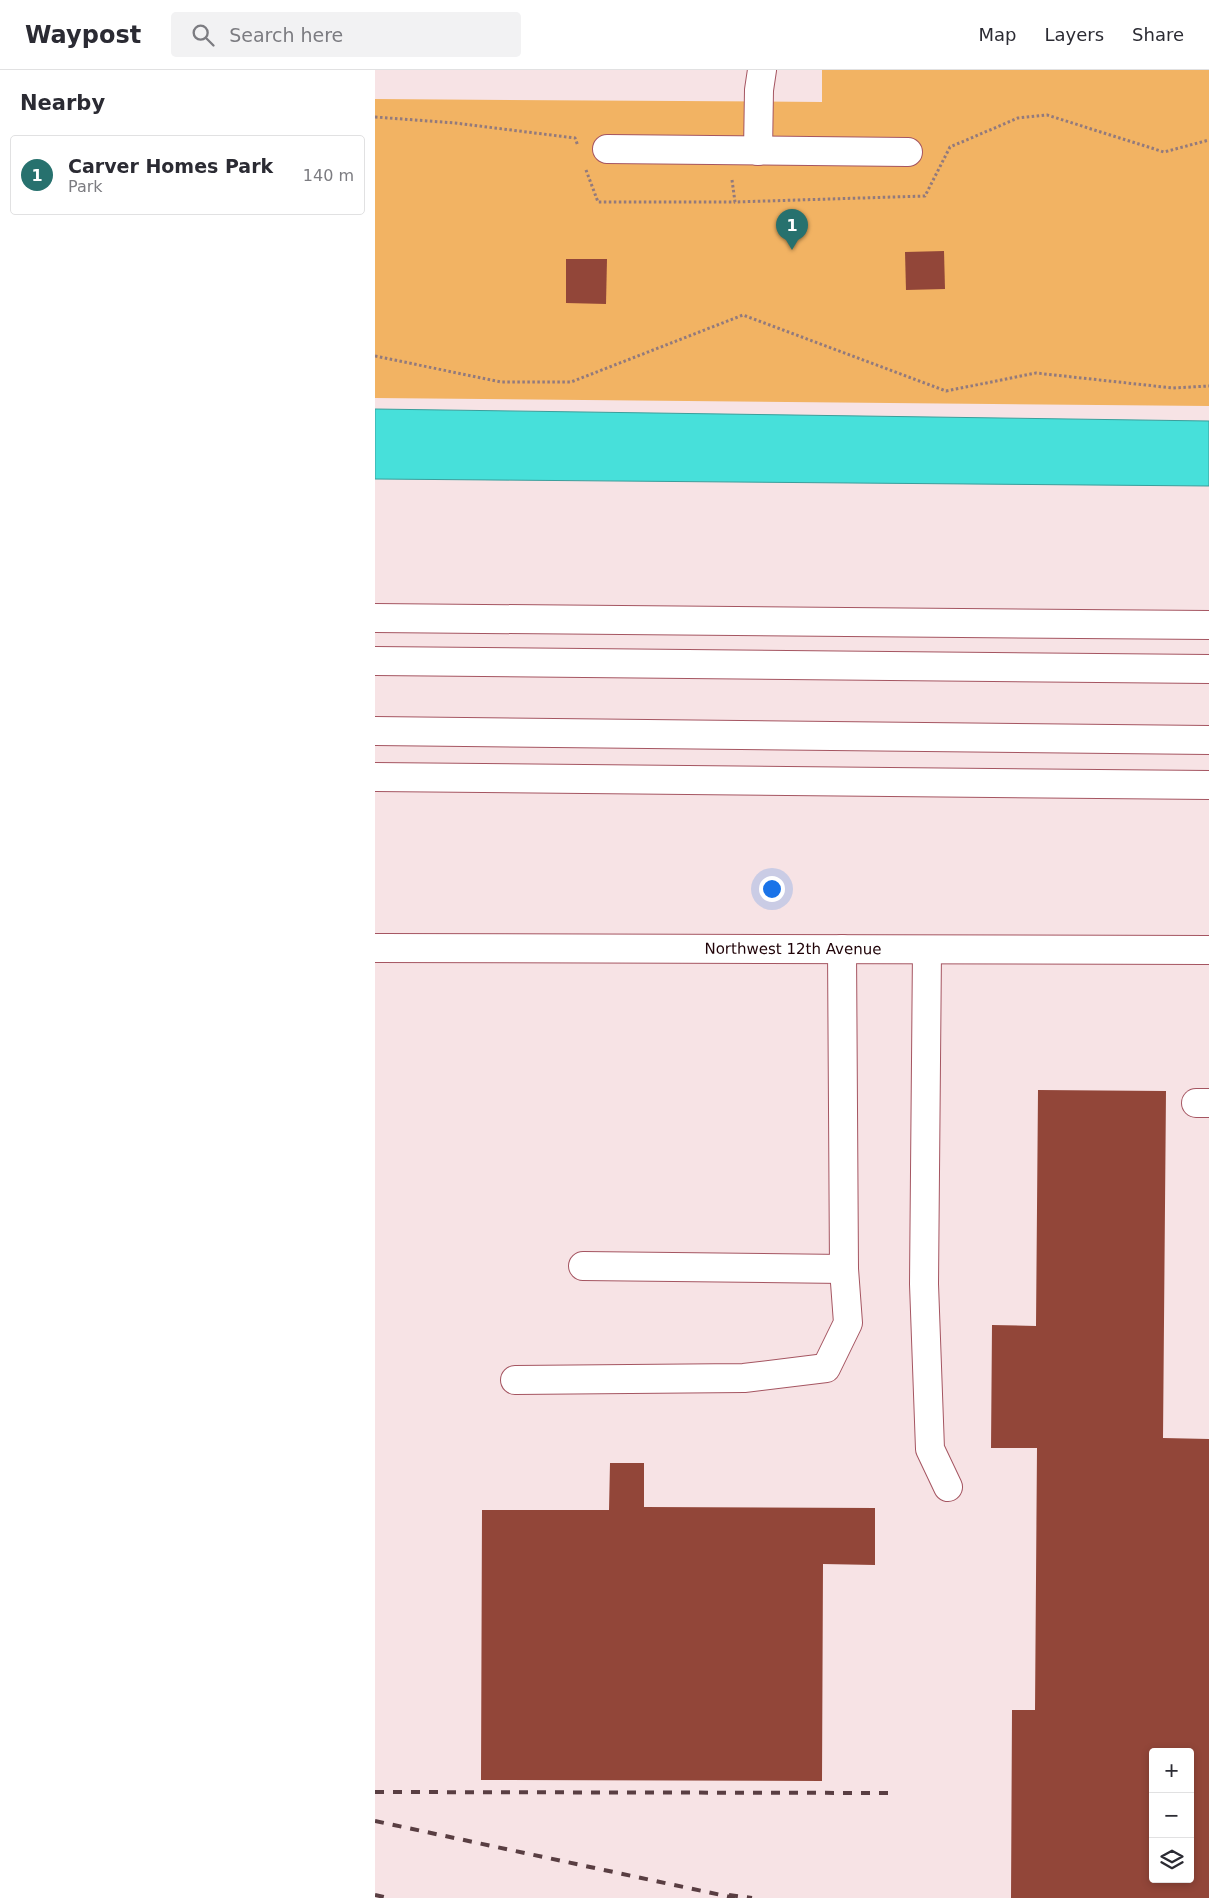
<!DOCTYPE html>
<meta charset="utf-8">
<style>
:root{--surface:#fff;--page:#f2f2f3;--text:#2b2b33;--muted:#7c7c81;--line:#e1e1e2;--accent:#27716e}
body{margin:0;font-family:"DejaVu Sans",sans-serif;background:var(--page);color:var(--text)}
.controls{position:absolute;right:15px;bottom:15px;display:grid;overflow:hidden;border-radius:5px;box-shadow:0 2px 8px #0003}
.controls button{width:45px;height:45px;display:grid;place-items:center;padding:0;border:0;border-bottom:1px solid var(--line);background:var(--surface);color:var(--text);font:25px sans-serif}
.you{position:absolute;left:396px;top:818px;width:18px;height:18px;margin:-12px;border:4px solid #fff;border-radius:50%;background:#1a73e8;box-shadow:0 0 0 8px #1a73e833}
.badge{display:grid;place-items:center;width:32px;height:32px;border-radius:50%;background:var(--accent);color:#fff;font-size:16px;font-weight:700}
.pin{position:absolute;translate:-50% -41px;filter:drop-shadow(0 1px 2px #0008)}
.pin::after{content:'';position:absolute;top:26px;width:18px;height:15px;background:inherit;clip-path:polygon(0 0,100% 0,50% 100%)}
.list{margin:0;padding:0;list-style:none}
h2{display:flex;justify-content:space-between;align-items:center;height:65px;margin:0;padding:0 20px;font-size:21px}
h2 small{font-size:16px;font-weight:400;color:var(--muted)}
.list li{display:grid;grid-template-columns:32px 1fr auto;gap:15px;align-items:center;box-sizing:border-box;height:80px;margin:0 10px 10px;padding:0 10px;border:1px solid var(--line);border-radius:5px}
.list b{display:block;font-size:19px;white-space:nowrap}
.list p{margin:0;font-size:16px;white-space:nowrap;color:var(--muted)}
.list em{font-size:16px;font-style:normal;color:var(--muted)}
.icon{flex:none;width:28px;height:28px;fill:none;stroke:currentColor;stroke-width:2;stroke-linecap:round;stroke-linejoin:round}
.map{position:relative;flex:none;width:834px;height:1828px;overflow:hidden}
header{display:flex;align-items:center;gap:30px;box-sizing:border-box;height:70px;padding:0 25px;background:var(--surface);border-bottom:1px solid var(--line)}
header strong{font-size:24px}
nav{display:flex;gap:28px;margin-inline-start:auto;font-size:18px}
.search{width:350px;height:45px;background:var(--page);display:flex;align-items:center;gap:12px;box-sizing:border-box;padding:0 18px;border-radius:5px;color:var(--muted);font-size:19px}
main{display:flex}
aside{flex:1;background:var(--surface)}
.map>svg:first-child{display:block}
.green{fill:#f2b363}
.water{fill:#47e0da;stroke:#3b9e9b}
.building{fill:#924639;fill-rule:evenodd}
.lines{fill:none;stroke-linecap:round;stroke-linejoin:round}
.minor-casing{stroke:#a55561;stroke-width:30}
.highway-casing{stroke:#a55561;stroke-width:30}
.path{stroke:#927a7d;stroke-width:3;stroke-dasharray:2.5 2.5;stroke-linecap:butt}
.minor{stroke:#fff;stroke-width:28}
.highway{stroke:#fff;stroke-width:28}
.rail{stroke:#593e42;stroke-width:4;stroke-dasharray:9 9;stroke-linecap:butt}
.labels{text-anchor:middle;dominant-baseline:central;stroke-width:5;stroke-linejoin:round;paint-order:stroke}
.street-label{font-size:15px;fill:#200308;stroke:#f7e3e5}
</style>
<header>
<strong>Waypost</strong>
<div class="search"><svg class="icon" aria-label="search" viewBox="0 0 24 24"><circle cx="10" cy="10" r="6"/><path d="M15 15l6 6"/></svg>Search here</div>
<nav><a>Map</a><a>Layers</a><a>Share</a></nav>
</header>
<main>
<aside>
<h2>Nearby<small></small></h2>
<ul class="list">
<li><span class="badge">1</span><div><b>Carver Homes Park</b><p>Park</p></div><em>140 m</em></li>
</ul>
</aside>
<div class="map">
<svg width="834" height="1828" viewBox="0 0 834 1828">
<rect width="100%" height="100%" fill="#f7e3e5"/>
<path class="green" d="M 447,0 L 834,0 L 834,336 L 0,328 L 0,29 L 447,32 Z"/>
<path class="water" d="M 0,339 L 834,351 L 834,416 L 0,409 Z"/>
<g class="building">
<path d="M 569,181 L 570,219 L 531,220 L 530,182 Z"/>
<path d="M 191,189 L 232,189 L 231,234 L 191,233 Z"/>
<path d="M 663,1020 L 791,1021 L 788,1368 L 834,1369 L 834,1828 L 636,1828 L 637,1640 L 660,1640 L 662,1378 L 616,1378 L 617,1255 L 661,1256 ZM 778,1682 L 815,1682 L 815,1809 L 778,1809 Z"/>
<path d="M 235,1393 L 269,1393 L 269,1437 L 500,1438 L 500,1495 L 448,1494 L 447,1711 L 106,1710 L 107,1440 L 234,1440 Z"/>
</g>
<g class="lines">
<g class="minor-casing">
<g id="minor">
<path d="M 232,79 L 533,82"/>
<path d="M 383,81 L 384,20 L 387,0"/>
<path id="s1" d="M 0,878 L 834,880"/>
<path d="M 552,880 L 549,1214 L 555,1379 L 573,1417"/>
<path d="M 821,1033 L 834,1033"/>
<path d="M 208,1196 L 469,1199 L 467,879"/>
<path d="M 140,1310 L 369,1308 L 451,1298 L 473,1253 L 469,1199"/>
</g>
</g>
<g class="highway-casing">
<g id="highway">
<path d="M 0,548 L 834,555"/>
<path d="M 0,591 L 834,599"/>
<path d="M 0,661 L 834,670"/>
<path d="M 0,707 L 834,715"/>
</g>
</g>
<g class="path">
<path d="M 0,47 L 80,53 L 200,68 L 203,76"/>
<path d="M 211,100 L 223,132 L 360,132"/>
<path d="M 357,110 L 360,132 L 550,126 L 575,77 L 643,48 L 672,45 L 789,82 L 834,70"/>
<path d="M 0,286 L 126,312 L 196,312 L 368,245 L 571,321 L 661,303 L 798,318 L 834,316"/>
</g>
<use href="#minor" class="minor"/>
<use href="#highway" class="highway"/>
<g class="rail">
<path d="M 0,1722 L 522,1723"/>
<path d="M 0,1751 L 360,1828"/>
<path d="M 0,1825 L 14,1828"/>
<path d="M 354,1825 L 377,1828"/>
</g>
</g>
<g class="labels">
<g class="street-label">
<text stroke="none"><textPath href="#s1" startOffset="418">Northwest 12th Avenue</textPath></text>
</g>
</g>
</svg>
<div class="controls">
<button>+</button>
<button>−</button>
<button><svg class="icon" aria-label="layers" viewBox="0 0 24 24"><path d="M12 4l9 5-9 5-9-5zM3 14l9 5 9-5"/></svg></button>
</div>
<div class="you"></div>
<div class="pin badge" style="left:417px;top:180px">1</div>
</div>
</main>
